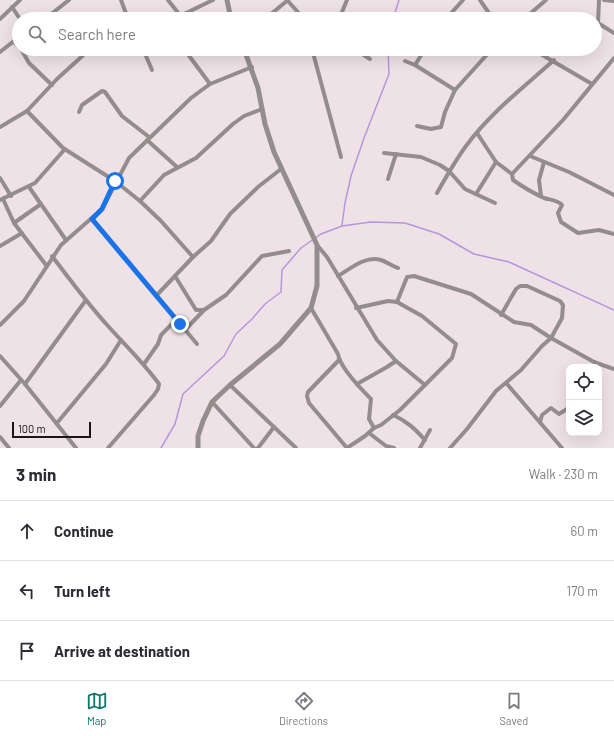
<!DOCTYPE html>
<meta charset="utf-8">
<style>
:root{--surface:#fff;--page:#f2f2f3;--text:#2b2b33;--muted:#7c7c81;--line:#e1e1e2;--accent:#0f766e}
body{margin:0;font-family:Barlow,sans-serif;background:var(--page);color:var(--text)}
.controls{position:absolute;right:12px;bottom:12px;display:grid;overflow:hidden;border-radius:8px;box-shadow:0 4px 16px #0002}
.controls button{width:36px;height:36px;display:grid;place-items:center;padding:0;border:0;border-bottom:1px solid var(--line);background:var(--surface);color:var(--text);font:20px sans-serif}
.scale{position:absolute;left:12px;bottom:10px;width:79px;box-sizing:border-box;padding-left:4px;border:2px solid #191516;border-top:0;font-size:11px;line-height:14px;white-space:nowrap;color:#191516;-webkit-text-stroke:3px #efe2e6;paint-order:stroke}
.stop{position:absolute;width:12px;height:12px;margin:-9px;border:3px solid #1a73e8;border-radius:50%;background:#fff}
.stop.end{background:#1a73e8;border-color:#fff;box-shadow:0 1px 4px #0008}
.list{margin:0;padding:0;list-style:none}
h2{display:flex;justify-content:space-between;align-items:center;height:52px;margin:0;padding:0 16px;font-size:17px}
h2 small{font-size:13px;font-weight:400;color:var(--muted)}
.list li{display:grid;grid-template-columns:26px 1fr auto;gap:12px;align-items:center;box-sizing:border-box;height:60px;padding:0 16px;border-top:1px solid var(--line)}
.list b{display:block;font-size:15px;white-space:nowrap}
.list em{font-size:13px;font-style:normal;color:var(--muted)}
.icon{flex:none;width:22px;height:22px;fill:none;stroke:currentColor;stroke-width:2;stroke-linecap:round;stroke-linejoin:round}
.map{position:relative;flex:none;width:614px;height:448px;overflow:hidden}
.search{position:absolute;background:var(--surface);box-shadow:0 4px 16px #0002;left:12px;right:12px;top:12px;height:44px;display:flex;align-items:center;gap:10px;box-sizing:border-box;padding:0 14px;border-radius:22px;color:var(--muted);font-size:15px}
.sheet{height:232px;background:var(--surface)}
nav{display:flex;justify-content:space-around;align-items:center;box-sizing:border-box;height:56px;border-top:1px solid var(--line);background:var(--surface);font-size:11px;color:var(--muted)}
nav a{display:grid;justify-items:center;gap:2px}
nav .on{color:var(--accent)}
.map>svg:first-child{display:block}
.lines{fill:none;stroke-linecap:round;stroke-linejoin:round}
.stream{stroke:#b596dd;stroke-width:1.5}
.minor{stroke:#938d8d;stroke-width:4}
.tertiary{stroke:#938d8d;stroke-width:5}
.route{stroke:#1a73e8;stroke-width:5}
</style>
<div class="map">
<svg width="614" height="448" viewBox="0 0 614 448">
<rect width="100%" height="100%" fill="#efe2e6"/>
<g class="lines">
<g class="stream">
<path d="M 393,19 L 399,0"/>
<path d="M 342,225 L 345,203 L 351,176 L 364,138 L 389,74 L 388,49"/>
<path d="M 161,448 L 175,424 L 183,394 L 224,356 L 236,334 L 252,319 L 265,304 L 281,292 L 282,270 L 301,248 L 321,234 L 342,226 L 371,222 L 405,223 L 439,234 L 474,254 L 509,262 L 614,310"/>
</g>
<g class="minor">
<path d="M 121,0 L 128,19"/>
<path d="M 168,0 L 179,14 L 180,19"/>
<path d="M 287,0 L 304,19"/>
<path d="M 480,0 L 493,19"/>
<path d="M 599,0 L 598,23 L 614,33"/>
<path d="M 604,0 L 614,1"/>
<path d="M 12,7 L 20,19"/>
<path d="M 180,16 L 213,0"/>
<path d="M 0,19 L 20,0"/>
<path d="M 45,19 L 69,0"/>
<path d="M 265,19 L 288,0"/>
<path d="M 339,19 L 347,0"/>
<path d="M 446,19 L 463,0"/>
<path d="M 524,19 L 546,0"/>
<path d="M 14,42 L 19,47"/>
<path d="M 21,49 L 29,63 L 52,85"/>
<path d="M 143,49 L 152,70"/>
<path d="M 184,49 L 210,84"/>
<path d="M 312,49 L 341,157"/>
<path d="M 354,49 L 370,59"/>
<path d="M 532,49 L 592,84"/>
<path d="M 0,52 L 19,37"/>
<path d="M 405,61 L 415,65 L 455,90"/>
<path d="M 415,65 L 425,49"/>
<path d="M 27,111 L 63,148 L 115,181 L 140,201 L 161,221 L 193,257"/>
<path d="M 79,112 L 82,105 L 102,91 L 105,92 L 122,116 L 149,137"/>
<path d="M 417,126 L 431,129 L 441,127 L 445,112 L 455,90 L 492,49"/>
<path d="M 0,127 L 27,111 L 57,79 L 90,49"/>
<path d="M 477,133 L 496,162 L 512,174 L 563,120 L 614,58"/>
<path d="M 147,140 L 177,167"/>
<path d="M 384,153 L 421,157 L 440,165 L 449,171 L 465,189 L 495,203"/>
<path d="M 530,156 L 569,172 L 614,195"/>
<path d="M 512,174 L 513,180 C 523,187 533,193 544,198 C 550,200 558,200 562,205 L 558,213 L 561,222 L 578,233 L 599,230 L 614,234"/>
<path d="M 0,178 L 11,196"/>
<path d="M 388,179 L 396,154"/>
<path d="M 29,187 L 66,240"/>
<path d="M 437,193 C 446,177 455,161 466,146 C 490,113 524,87 554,60"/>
<path d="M 476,194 L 496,162"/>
<path d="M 541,196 L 539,180 L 544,162"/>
<path d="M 3,199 L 14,223 L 46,265"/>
<path d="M 0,200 L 35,183 L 65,149"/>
<path d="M 140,201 L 164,175 L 196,158 L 233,124 L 244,116 L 262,109"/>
<path d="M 92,219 L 197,344"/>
<path d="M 14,223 L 41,204"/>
<path d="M 317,245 L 327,257 L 377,340 L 396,361 L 425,385"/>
<path d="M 0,246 L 22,233"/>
<path d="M 52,256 C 70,280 88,304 108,326 C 126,346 144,363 159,384 L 158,389 L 154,395 L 108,448"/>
<path d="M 175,276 L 196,310 L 204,310 L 226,295 L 262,256 L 289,251"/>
<path d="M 338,276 C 350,269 366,255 381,260 C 387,262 392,266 398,268"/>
<path d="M 156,296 L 193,257 L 211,241 L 230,214 L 258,187 L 281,169"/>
<path d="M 397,302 L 407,277 L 414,276 L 471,294 L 514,322 L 531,325 L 551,338 L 594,362 L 614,369"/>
<path d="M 311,308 L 338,354 C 340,368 361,389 371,399 L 369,419 L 374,428"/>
<path d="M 0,325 L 24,301 L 61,245 L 102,209 L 129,158 L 191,98 L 210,84 L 252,67"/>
<path d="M 185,330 L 204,310"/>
<path d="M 0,356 L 25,384 L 76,448"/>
<path d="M 339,360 L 308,392 L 307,396 L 309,403 L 347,448"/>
<path d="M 144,364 L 158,344 L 161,335 L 173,323 L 176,318"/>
<path d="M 25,384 L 86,300"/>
<path d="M 357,384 L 387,367 L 396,361"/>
<path d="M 507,384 L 562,448"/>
<path d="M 230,385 L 296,448"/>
<path d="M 212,402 L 254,448"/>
<path d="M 0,406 L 21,380"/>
<path d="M 393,415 C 407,421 415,429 425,440"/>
<path d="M 540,422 L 542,415 L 551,408 L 559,414 L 567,409 L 569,405"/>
<path d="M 57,423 L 106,364 L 121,340"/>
<path d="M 369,433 L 386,446 L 394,448"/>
<path d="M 0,437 L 9,448"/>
<path d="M 258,448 L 274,427"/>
<path d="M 347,448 L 365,436 L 374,428 L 381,425 L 400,410 L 452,358 L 456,344 L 422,316 L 397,302 L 388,301 L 356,308"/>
<path d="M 420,448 L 430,430"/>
<path d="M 450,448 L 467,429 L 496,391 L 521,370 L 542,346 L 551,338 L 562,318 L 563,305 L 560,301 L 527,286 L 520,286 L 516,289 L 501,315"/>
</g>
<g class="tertiary">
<path d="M 227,0 L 231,19"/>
<path d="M 198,448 L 198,436 L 203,421 L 212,402 L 230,385 L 280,344 L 311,308 L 317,286 L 317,245 L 274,152 L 265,124 L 258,88 L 244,49"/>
</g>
</g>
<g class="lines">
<path class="route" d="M 115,181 L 102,209 L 92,219 L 180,324"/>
</g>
</svg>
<div class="controls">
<button><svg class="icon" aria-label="locate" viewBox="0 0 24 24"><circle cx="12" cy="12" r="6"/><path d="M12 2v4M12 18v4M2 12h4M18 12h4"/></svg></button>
<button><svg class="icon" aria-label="layers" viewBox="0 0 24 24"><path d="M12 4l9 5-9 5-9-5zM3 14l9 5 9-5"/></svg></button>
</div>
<div class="scale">100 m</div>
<div class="stop" style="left:115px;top:181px"></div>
<div class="stop end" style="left:180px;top:324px"></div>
<div class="search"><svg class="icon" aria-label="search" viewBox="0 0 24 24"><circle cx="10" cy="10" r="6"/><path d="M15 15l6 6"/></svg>Search here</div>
</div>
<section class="sheet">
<h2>3 min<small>Walk · 230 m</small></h2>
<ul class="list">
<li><svg class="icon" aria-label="ahead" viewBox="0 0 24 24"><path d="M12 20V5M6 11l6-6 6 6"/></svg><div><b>Continue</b></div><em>60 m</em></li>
<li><svg class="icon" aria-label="left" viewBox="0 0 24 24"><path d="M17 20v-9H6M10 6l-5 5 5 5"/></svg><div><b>Turn left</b></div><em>170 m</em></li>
<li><svg class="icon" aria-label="arrive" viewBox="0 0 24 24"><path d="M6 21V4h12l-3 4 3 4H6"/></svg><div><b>Arrive at destination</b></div></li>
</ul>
</section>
<nav>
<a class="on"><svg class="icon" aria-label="map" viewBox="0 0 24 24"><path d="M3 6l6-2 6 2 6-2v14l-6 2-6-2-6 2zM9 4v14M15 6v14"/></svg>Map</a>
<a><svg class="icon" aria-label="directions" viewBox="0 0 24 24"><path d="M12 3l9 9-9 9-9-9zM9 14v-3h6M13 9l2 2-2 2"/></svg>Directions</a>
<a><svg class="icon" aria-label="saved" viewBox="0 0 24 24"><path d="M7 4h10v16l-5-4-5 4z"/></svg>Saved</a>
</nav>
